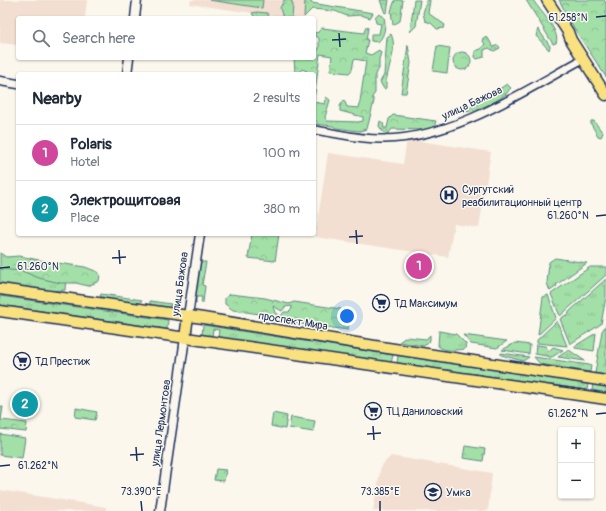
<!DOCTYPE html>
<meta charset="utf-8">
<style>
:root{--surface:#fff;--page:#f2f2f3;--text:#1f2937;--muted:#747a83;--line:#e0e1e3;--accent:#db2777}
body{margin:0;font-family:Pangolin,sans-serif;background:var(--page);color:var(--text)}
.controls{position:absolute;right:12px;bottom:12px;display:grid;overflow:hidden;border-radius:4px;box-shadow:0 1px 3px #0004}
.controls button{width:36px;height:36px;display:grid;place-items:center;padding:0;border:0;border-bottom:1px solid var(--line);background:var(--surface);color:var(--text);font:20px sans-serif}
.you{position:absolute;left:347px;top:316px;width:14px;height:14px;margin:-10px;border:3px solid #fff;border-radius:50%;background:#1a73e8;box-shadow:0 0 0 6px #1a73e833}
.badge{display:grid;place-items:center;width:26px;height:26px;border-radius:50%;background:var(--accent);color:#fff;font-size:13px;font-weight:700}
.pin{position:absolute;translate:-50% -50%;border:2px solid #fff;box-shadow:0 1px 4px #0006}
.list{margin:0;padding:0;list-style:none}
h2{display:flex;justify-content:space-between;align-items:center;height:52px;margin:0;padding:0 16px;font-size:17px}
h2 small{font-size:13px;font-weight:400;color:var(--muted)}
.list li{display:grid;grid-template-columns:26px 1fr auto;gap:12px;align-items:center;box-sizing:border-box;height:56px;padding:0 16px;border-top:1px solid var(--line)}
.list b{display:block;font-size:15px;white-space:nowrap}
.list p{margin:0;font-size:13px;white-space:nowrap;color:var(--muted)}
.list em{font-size:13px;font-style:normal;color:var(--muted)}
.icon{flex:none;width:22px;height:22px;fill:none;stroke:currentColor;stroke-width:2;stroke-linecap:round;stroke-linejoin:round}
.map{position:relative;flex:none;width:606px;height:511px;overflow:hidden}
.search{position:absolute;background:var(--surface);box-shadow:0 1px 3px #0004;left:16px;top:16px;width:300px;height:44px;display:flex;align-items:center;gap:10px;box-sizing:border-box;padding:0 14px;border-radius:4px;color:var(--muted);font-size:15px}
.panel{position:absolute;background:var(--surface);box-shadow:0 1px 3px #0004;left:16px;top:72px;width:300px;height:164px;border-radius:4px}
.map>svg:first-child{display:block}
.built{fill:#f2dfd1}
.grass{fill:url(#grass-tufts);stroke:#5f8882}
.forest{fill:url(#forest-crowns);stroke:#5f8882;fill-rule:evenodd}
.pitch{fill:#a3e0a7;stroke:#5f8882}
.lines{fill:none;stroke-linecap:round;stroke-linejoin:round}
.minor-casing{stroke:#1b2f5e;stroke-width:10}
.tertiary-casing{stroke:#1b2f5e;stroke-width:11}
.primary-casing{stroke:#1b2f5e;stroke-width:13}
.minor{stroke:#fbf7ec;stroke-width:7}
.tertiary{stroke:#fbf7ec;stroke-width:8}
.primary{stroke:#fae180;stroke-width:10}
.ticks{fill:none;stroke:#1b2f5e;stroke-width:1.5}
.labels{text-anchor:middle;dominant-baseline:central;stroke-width:3;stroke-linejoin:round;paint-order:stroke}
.street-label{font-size:11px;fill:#1b2f5e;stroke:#fbf7ec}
.poi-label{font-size:11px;fill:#1b2f5e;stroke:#fbf7ec;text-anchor:start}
.ticks-label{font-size:10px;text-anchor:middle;fill:#1b2f5e;stroke:#fbf7ec;stroke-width:3;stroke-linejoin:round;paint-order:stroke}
</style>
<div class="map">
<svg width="606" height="511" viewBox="0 0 606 511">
<defs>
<pattern id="grass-tufts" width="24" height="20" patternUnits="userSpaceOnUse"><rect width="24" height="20" fill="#a3e0a7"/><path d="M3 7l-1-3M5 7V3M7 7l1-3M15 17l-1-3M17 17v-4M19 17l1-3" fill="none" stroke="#8cc092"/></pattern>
<pattern id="forest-crowns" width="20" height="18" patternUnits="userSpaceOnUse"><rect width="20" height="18" fill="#a3e0a7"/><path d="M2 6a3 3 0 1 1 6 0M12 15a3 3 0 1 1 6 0" fill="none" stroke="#8cc092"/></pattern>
</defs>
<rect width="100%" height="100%" fill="#fbf7ec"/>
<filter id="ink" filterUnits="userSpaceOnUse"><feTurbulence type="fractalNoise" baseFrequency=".025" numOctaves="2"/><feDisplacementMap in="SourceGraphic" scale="8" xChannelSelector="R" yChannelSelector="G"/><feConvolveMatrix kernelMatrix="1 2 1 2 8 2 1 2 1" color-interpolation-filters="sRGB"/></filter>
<g filter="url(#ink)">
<g class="built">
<path d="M 0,0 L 87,0 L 85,18 L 18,18 L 18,45 L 0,43 Z"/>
<path d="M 191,0 L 306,0 L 304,18 L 288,18 L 190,4 Z"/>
<path d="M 407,139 L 491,152 L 479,228 L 454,224 L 448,257 L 315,237 L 328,153 L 403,164 Z"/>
<path d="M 391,456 L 492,473 L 488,511 L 373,511 L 381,466 Z"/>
<path d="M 0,490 L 106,507 L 106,511 L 0,511 Z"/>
</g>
<g class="grass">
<path d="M 555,258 L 587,263 L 556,285 L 557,286 L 550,291 L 547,283 L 549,262 Z"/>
<path d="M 202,262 L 206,262 L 202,285 L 205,286 L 203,303 L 201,303 L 202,297 L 196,297 L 196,303 L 195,300 L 200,263 Z"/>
<path d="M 6,266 L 66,276 L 65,290 L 49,291 L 0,284 L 0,268 Z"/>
<path d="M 590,267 L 606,267 L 606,275 L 560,316 L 551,294 Z"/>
<path d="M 606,279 L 606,297 L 601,324 L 570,344 L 560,319 L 566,315 L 567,316 L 570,311 Z"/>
<path d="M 101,294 L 142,300 L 138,305 L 117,302 L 100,296 Z"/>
<path d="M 548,295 L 556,318 L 538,335 L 543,297 Z"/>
<path d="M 0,296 L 168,320 L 167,329 L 0,305 Z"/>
<path d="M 150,301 L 171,304 L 170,309 L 153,306 L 150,304 Z"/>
<path d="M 557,321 L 567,346 L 537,343 L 537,340 Z"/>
<path d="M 203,325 L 393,355 L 391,363 L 218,337 L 219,330 L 213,329 L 212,336 L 202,335 Z"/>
<path d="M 606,325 L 606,375 L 595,373 L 602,331 Z"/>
<path d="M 439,331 L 456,334 L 466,344 L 465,349 C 456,350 445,352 438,346 Z"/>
<path d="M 596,333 L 594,351 L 575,348 L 575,346 Z"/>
<path d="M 430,335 L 430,340 L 424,346 L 399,342 L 406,337 L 426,339 Z"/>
<path d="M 463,335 L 507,341 L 497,348 L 471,344 Z"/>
<path d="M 515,343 L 530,345 L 529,354 L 502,350 Z"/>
<path d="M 536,345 L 545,346 L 549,351 L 553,347 L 563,350 L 552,357 L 535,354 Z"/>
<path d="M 569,350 L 585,361 L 558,357 Z"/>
<path d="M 501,353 L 529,357 L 523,361 L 501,355 Z"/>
<path d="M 398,355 L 588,384 L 587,390 L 397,363 Z"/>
<path d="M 534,357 L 589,365 L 591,366 L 590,372 L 540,364 Z"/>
<path d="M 593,384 L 606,386 L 606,393 L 592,390 Z"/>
</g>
<g class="forest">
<path d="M 284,0 L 291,0 L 293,5 L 292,18 L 283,18 L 280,8 Z"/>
<path d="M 305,0 L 311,0 L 311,3 L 373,13 L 370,18 L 361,15 L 347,16 L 335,11 L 312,9 L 304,17 Z"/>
<path d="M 380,0 L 389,0 L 387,12 L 385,13 Z"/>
<path d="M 395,0 L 403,0 L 400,21 L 393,25 L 391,11 Z"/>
<path d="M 414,0 L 420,0 L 416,26 L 410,32 Z"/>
<path d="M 427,0 L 430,0 L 428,13 L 445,25 L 444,28 L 437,29 L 431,23 L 425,21 L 423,13 Z"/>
<path d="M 526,0 L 533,0 C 539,10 561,31 556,43 L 553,44 Z"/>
<path d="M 559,0 L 604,0 L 606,2 L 606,77 L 574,28 Z"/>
<path d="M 257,12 L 267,13 L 270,18 L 255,18 L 252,13 Z"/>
<path d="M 378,14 L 384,17 C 386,25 385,36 378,42 L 371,41 L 371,34 L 379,34 L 381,24 L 376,23 L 375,17 Z"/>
<path d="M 366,26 L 368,28 L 366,40 L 368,40 L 365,53 L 371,55 L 379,50 L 381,53 L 379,59 L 379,69 L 375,74 L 375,93 L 372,97 L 374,101 L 367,129 L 359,131 L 336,128 L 333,126 L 314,124 L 314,102 L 325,104 L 326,97 L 330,100 L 325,117 L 327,121 L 358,122 L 363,121 L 363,117 L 340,111 L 340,106 L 344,100 L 347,107 L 359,108 L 366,61 L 354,59 L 352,70 L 349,73 L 330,71 L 332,56 L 320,54 L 314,100 L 314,74 L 305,74 L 307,71 L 302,69 L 299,73 L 295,73 L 294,58 L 314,58 L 314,51 L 319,49 L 319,38 L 314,35 L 314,32 L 317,33 L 322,28 L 364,33 Z"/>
<path d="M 538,29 L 550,46 L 549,50 L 536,36 Z"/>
<path d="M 391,34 C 399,51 385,71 386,88 L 384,89 L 380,82 L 384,75 L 387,37 Z"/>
<path d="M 484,37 L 488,38 L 493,47 L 498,45 L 500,48 L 494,51 L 489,48 L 484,50 L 484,57 L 477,59 L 475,57 L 475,51 L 481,49 L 485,44 L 482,40 Z"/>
<path d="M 408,45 L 411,63 L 406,93 L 401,93 Z"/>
<circle cx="462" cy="61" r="9"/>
<path d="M 507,84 L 511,88 C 508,90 508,93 505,95 C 494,103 475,112 463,112 Z"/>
<path d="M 393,115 L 436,121 L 434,127 L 426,130 L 392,129 L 388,134 L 383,132 L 379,126 L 380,121 L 383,123 L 384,128 L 387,128 L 389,119 Z"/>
<path d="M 591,121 L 594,121 L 603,133 L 601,137 L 598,136 L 591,124 Z"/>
<path d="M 252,234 L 279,234 L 275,261 L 248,258 Z"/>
<path d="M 0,253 L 6,257 L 19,256 L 44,261 L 85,267 L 98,272 L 100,275 L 99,281 L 88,286 L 76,283 L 60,283 L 39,278 L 22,271 L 0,269 Z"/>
<path d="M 230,294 L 265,298 L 289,304 L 294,302 L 341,309 L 342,315 L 349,316 L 348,330 L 286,322 L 266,315 L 233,310 L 225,304 L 225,298 ZM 273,306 L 282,311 L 285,307 L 291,306 L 292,309 L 289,312 L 284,312 L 281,316 L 275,313 Z"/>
<path d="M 0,406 L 3,407 L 1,420 L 27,423 L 26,432 L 0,429 Z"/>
<path d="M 76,408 L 97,412 L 95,420 L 75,417 Z"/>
<path d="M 273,413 L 287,416 L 285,429 L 271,426 Z"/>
<path d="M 465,446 L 485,449 L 483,461 L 463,458 Z"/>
<path d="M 216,469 L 226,470 L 224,481 L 214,480 Z"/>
</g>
<g class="pitch">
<path d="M 209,0 L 263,0 L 262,8 Z"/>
<path d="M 437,46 L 450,48 L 447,73 L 433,71 Z"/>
<path d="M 291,417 L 315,421 L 313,432 L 289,428 Z"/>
<path d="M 0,434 L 25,438 L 22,458 L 0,455 Z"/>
</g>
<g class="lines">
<g class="minor-casing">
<path id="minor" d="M 314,130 C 337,133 361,140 384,139 C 455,138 522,92 583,59"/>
</g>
<g class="tertiary-casing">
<g id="tertiary">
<path d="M 135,18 L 137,0"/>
<path d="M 127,74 L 129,58"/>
<path d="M 0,81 L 18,84"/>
<path d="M 188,316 L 200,234"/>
<path d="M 160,511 L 185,338"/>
</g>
</g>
<g class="primary-casing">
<g id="primary">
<path d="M 547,0 L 568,32 L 571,40 L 606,95"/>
<path d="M 0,289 L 203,318 L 381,347 L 606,381"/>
<path d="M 0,311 L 606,399"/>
<path d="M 185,338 L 188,316"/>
</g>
</g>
<use href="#minor" class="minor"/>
<use href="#tertiary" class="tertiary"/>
<use href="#primary" class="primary"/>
</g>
</g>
<path class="ticks" d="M 596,17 L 606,16M 339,33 L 340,47M 332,40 L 346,39M 596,216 L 606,215M 356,230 L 357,244M 349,237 L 363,236M 119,250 L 120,264M 112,258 L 126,257M 0,268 L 10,267M 596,414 L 606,413M 373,426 L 374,440M 367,434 L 381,433M 136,447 L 137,461M 130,455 L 144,454M 0,466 L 10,465M 141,501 L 142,511M 380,501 L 380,511"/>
<defs>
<g id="hospital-ring" transform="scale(0.9)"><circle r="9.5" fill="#fbf7ec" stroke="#1b2f5e" stroke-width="1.5"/><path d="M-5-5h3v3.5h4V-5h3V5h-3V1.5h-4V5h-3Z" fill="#1b2f5e"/></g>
<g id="supermarket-ring" transform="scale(0.9)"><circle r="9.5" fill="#fbf7ec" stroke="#1b2f5e" stroke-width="1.5"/><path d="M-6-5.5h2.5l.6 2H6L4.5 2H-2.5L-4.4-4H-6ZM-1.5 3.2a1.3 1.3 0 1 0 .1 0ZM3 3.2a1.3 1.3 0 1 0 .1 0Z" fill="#1b2f5e"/></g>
<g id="school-ring" transform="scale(0.9)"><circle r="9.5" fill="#fbf7ec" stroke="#1b2f5e" stroke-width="1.5"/><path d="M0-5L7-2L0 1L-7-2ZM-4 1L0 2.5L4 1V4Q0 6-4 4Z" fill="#1b2f5e"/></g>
</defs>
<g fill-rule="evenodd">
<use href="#hospital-ring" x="449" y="195"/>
<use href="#supermarket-ring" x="381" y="303"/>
<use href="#supermarket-ring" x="22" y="361"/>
<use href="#supermarket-ring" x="373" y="411"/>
<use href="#school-ring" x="433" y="492"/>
</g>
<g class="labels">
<g class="street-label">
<text transform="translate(472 103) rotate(-25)">улица Бажова</text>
<text transform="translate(180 284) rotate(-82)">улица Бажова</text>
<text transform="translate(293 321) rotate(9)">проспект Мира</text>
<text transform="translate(161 423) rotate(-82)">улица Лермонтова</text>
</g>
<g class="poi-label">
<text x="462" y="189">Сургутский<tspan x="462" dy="13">реабилитационный центр</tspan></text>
<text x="394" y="303">ТД Максимум</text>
<text x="35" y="361">ТД Престиж</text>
<text x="386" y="411">ТЦ Даниловский</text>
<text x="446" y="492">Умка</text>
</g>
</g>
<g class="ticks-label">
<text x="568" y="21">61.258°N</text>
<text x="568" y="219">61.260°N</text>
<text x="38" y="270">61.260°N</text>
<text x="568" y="417">61.262°N</text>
<text x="38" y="469">61.262°N</text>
<text x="141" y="495">73.390°E</text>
<text x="380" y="495">73.385°E</text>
</g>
</svg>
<div class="controls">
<button>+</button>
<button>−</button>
</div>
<div class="you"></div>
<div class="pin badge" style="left:419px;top:266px;background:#d1479c">1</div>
<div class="pin badge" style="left:25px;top:404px;background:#0f9aa8">2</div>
<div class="search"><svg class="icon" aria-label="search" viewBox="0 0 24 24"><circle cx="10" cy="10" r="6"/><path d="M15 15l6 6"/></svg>Search here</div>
<section class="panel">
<h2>Nearby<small>2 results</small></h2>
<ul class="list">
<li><span class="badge" style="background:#d1479c">1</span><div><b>Polaris</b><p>Hotel</p></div><em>100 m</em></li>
<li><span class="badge" style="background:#0f9aa8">2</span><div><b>Электрощитовая</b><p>Place</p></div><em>380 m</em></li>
</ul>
</section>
</div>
